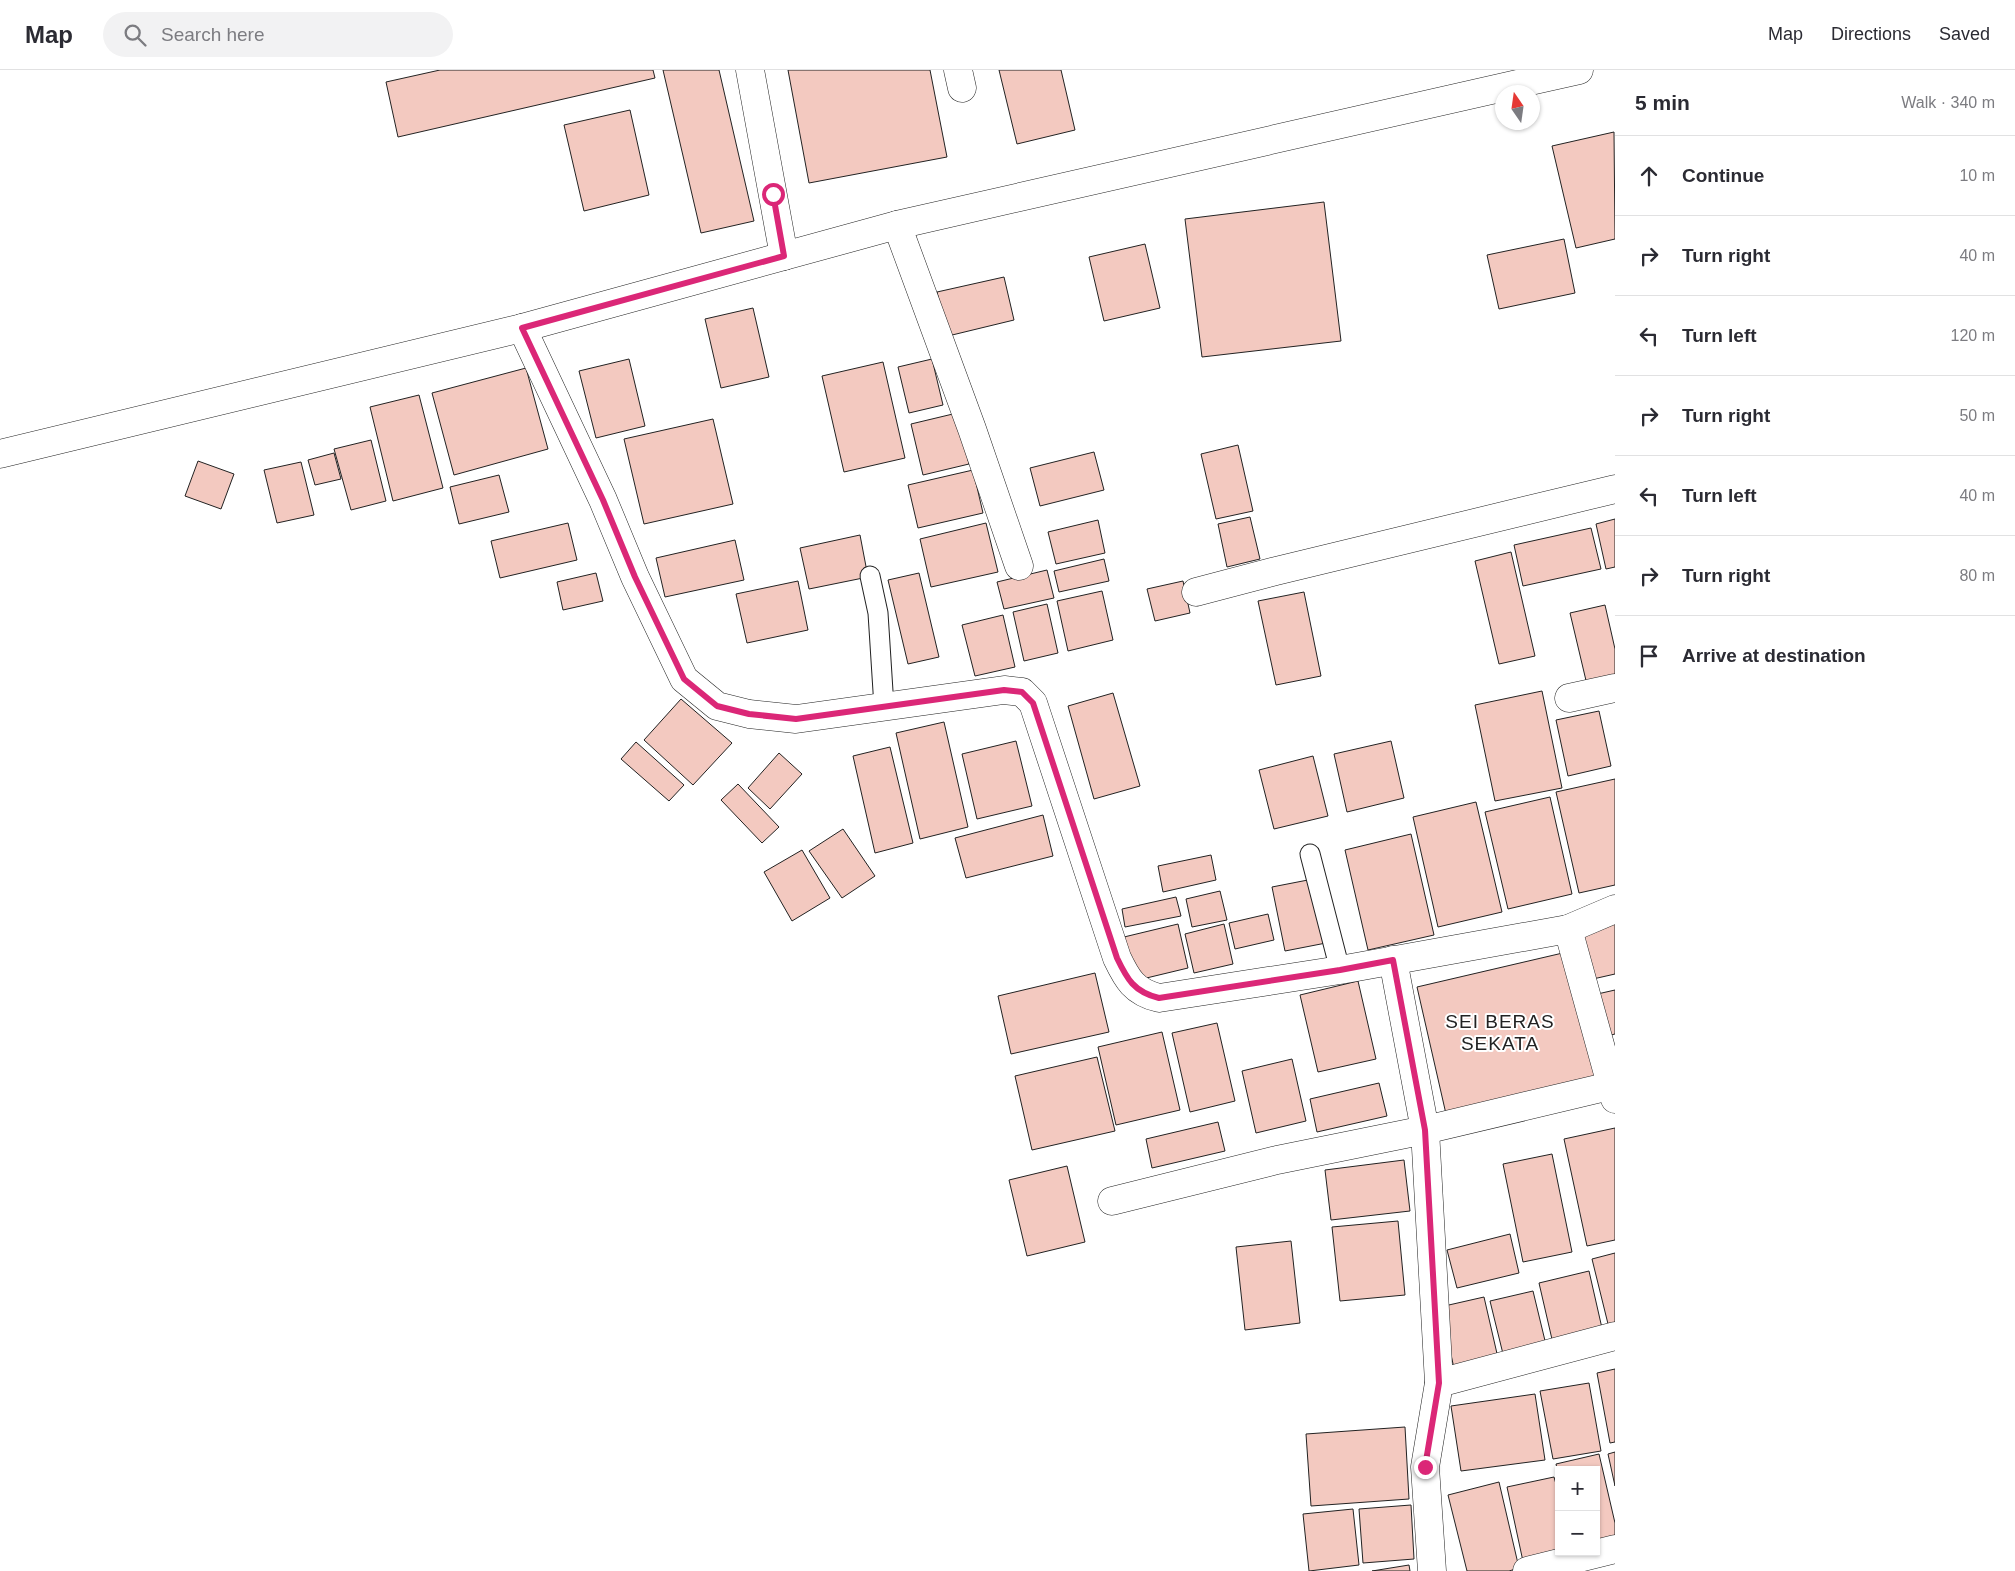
<!DOCTYPE html>
<meta charset="utf-8">
<style>
:root{--surface:#fff;--page:#f2f2f3;--text:#2b2b33;--muted:#7c7c81;--line:#e1e1e2}
body{margin:0;font-family:Helvetica,sans-serif;background:var(--page);color:var(--text)}
.controls{position:absolute;right:15px;bottom:15px;display:grid;overflow:hidden;border-radius:0px;box-shadow:0 1px 4px #0004}
.controls button{width:45px;height:45px;display:grid;place-items:center;padding:0;border:0;border-bottom:1px solid var(--line);background:var(--surface);color:var(--text);font:25px sans-serif}
.compass{position:absolute;left:1495px;top:15px;width:45px;height:45px;border-radius:50%;background:var(--surface);box-shadow:0 1px 4px #0004;rotate:347deg}
.stop{position:absolute;width:15px;height:15px;margin:-11px;border:4px solid #db2777;border-radius:50%;background:#fff}
.stop.end{background:#db2777;border-color:#fff;box-shadow:0 1px 5px #0008}
.list{margin:0;padding:0;list-style:none}
h2{display:flex;justify-content:space-between;align-items:center;height:65px;margin:0;padding:0 20px;font-size:21px}
h2 small{font-size:16px;font-weight:400;color:var(--muted)}
.list li{display:grid;grid-template-columns:32px 1fr auto;gap:15px;align-items:center;box-sizing:border-box;height:80px;padding:0 20px;border-top:1px solid var(--line)}
.list b{display:block;font-size:19px;white-space:nowrap}
.list em{font-size:16px;font-style:normal;color:var(--muted)}
.icon{flex:none;width:28px;height:28px;fill:none;stroke:currentColor;stroke-width:2;stroke-linecap:round;stroke-linejoin:round}
.map{position:relative;flex:none;width:1615px;height:1501px;overflow:hidden}
header{display:flex;align-items:center;gap:30px;box-sizing:border-box;height:70px;padding:0 25px;background:var(--surface);border-bottom:1px solid var(--line)}
header strong{font-size:24px}
nav{display:flex;gap:28px;margin-inline-start:auto;font-size:18px}
.search{width:350px;height:45px;background:var(--page);display:flex;align-items:center;gap:12px;box-sizing:border-box;padding:0 18px;border-radius:28px;color:var(--muted);font-size:19px}
main{display:flex}
aside{flex:1;background:var(--surface)}
.map>svg:first-child{display:block}
.building{fill:#f3c9c0;stroke:#222}
.lines{fill:none;stroke-linecap:round;stroke-linejoin:round}
.service-casing{stroke:#222;stroke-width:21}
.minor-casing{stroke:#222;stroke-width:29}
.service{stroke:#fff;stroke-width:19}
.minor{stroke:#fff;stroke-width:28}
.route{stroke:#db2777;stroke-width:6}
.labels{text-anchor:middle;dominant-baseline:central;stroke-width:4;stroke-linejoin:round;paint-order:stroke}
.quarter-label{font-size:19px;letter-spacing:1px;fill:#222;stroke:#fff}
</style>
<header>
<strong>Map</strong>
<div class="search"><svg class="icon" aria-label="search" viewBox="0 0 24 24"><circle cx="10" cy="10" r="6"/><path d="M15 15l6 6"/></svg>Search here</div>
<nav><a>Map</a><a>Directions</a><a>Saved</a></nav>
</header>
<main>
<div class="map">
<svg width="1615" height="1501" viewBox="0 0 1615 1501">
<rect width="100%" height="100%" fill="#fff"/>
<g class="building">
<path d="M 440,0 L 653,0 L 655,8 L 398,67 L 386,12 Z"/>
<path d="M 663,0 L 719,0 L 754,151 L 701,163 Z"/>
<path d="M 788,0 L 930,0 L 947,87 L 809,113 Z"/>
<path d="M 999,0 L 1061,0 L 1075,60 L 1017,74 Z"/>
<path d="M 630,40 L 649,125 L 584,141 L 564,55 Z"/>
<path d="M 1614,62 L 1615,169 L 1576,178 L 1552,76 Z"/>
<path d="M 1324,132 L 1341,271 L 1202,287 L 1185,149 Z"/>
<path d="M 1564,169 L 1575,223 L 1499,239 L 1487,185 Z"/>
<path d="M 1145,174 L 1160,238 L 1104,251 L 1089,187 Z"/>
<path d="M 1004,207 L 1014,250 L 948,266 L 937,222 Z"/>
<path d="M 753,238 L 769,307 L 721,318 L 705,249 Z"/>
<path d="M 629,289 L 645,356 L 596,368 L 579,301 Z"/>
<path d="M 932,289 L 943,335 L 909,343 L 898,297 Z"/>
<path d="M 883,292 L 905,388 L 844,402 L 822,306 Z"/>
<path d="M 526,298 L 548,379 L 454,405 L 432,323 Z"/>
<path d="M 419,325 L 443,418 L 393,431 L 370,337 Z"/>
<path d="M 957,343 L 969,394 L 923,405 L 911,354 Z"/>
<path d="M 713,349 L 733,434 L 644,454 L 624,369 Z"/>
<path d="M 371,370 L 386,431 L 351,440 L 334,379 Z"/>
<path d="M 1238,375 L 1253,441 L 1216,449 L 1201,384 Z"/>
<path d="M 1094,382 L 1104,420 L 1040,436 L 1030,398 Z"/>
<path d="M 334,383 L 341,409 L 315,415 L 308,390 Z"/>
<path d="M 198,391 L 234,404 L 221,439 L 185,426 Z"/>
<path d="M 301,392 L 314,445 L 277,453 L 264,400 Z"/>
<path d="M 973,400 L 983,443 L 918,458 L 908,415 Z"/>
<path d="M 499,405 L 509,442 L 459,454 L 450,417 Z"/>
<path d="M 1250,447 L 1260,489 L 1227,497 L 1218,454 Z"/>
<path d="M 1615,449 L 1615,497 L 1606,499 L 1596,454 Z"/>
<path d="M 1098,450 L 1105,483 L 1056,494 L 1048,462 Z"/>
<path d="M 568,453 L 577,490 L 500,508 L 491,471 Z"/>
<path d="M 986,453 L 998,502 L 931,517 L 920,469 Z"/>
<path d="M 1591,458 L 1601,499 L 1523,516 L 1514,475 Z"/>
<path d="M 860,465 L 868,507 L 809,519 L 800,478 Z"/>
<path d="M 735,470 L 744,510 L 665,527 L 656,488 Z"/>
<path d="M 1511,482 L 1535,586 L 1499,594 L 1475,491 Z"/>
<path d="M 1104,489 L 1109,511 L 1059,522 L 1054,501 Z"/>
<path d="M 1047,500 L 1054,528 L 1004,539 L 997,512 Z"/>
<path d="M 596,503 L 603,531 L 563,540 L 557,512 Z"/>
<path d="M 919,503 L 939,587 L 908,594 L 888,510 Z"/>
<path d="M 798,511 L 808,560 L 747,573 L 736,524 Z"/>
<path d="M 1183,511 L 1190,543 L 1155,551 L 1147,519 Z"/>
<path d="M 1102,521 L 1113,570 L 1068,581 L 1057,531 Z"/>
<path d="M 1304,522 L 1321,606 L 1276,615 L 1258,531 Z"/>
<path d="M 1047,534 L 1058,583 L 1024,591 L 1013,542 Z"/>
<path d="M 1605,535 L 1615,579 L 1615,613 L 1588,619 L 1570,543 Z"/>
<path d="M 1003,545 L 1015,597 L 975,606 L 962,555 Z"/>
<path d="M 1542,621 L 1562,718 L 1495,731 L 1475,635 Z"/>
<path d="M 1113,623 L 1140,716 L 1094,729 L 1068,636 Z"/>
<path d="M 681,629 L 732,673 L 693,715 L 644,670 Z"/>
<path d="M 1599,641 L 1611,696 L 1568,706 L 1556,650 Z"/>
<path d="M 944,652 L 968,757 L 920,769 L 896,663 Z"/>
<path d="M 1016,671 L 1032,736 L 977,749 L 962,684 Z"/>
<path d="M 1391,671 L 1404,728 L 1347,742 L 1334,684 Z"/>
<path d="M 636,672 L 684,715 L 669,731 L 621,689 Z"/>
<path d="M 890,677 L 913,773 L 875,783 L 853,686 Z"/>
<path d="M 779,683 L 802,704 L 770,739 L 748,718 Z"/>
<path d="M 1313,686 L 1328,746 L 1274,759 L 1259,700 Z"/>
<path d="M 1615,709 L 1615,815 L 1579,823 L 1556,722 Z"/>
<path d="M 738,714 L 779,757 L 762,773 L 721,730 Z"/>
<path d="M 1550,727 L 1572,824 L 1508,839 L 1485,742 Z"/>
<path d="M 1476,732 L 1502,842 L 1438,857 L 1413,747 Z"/>
<path d="M 1043,745 L 1053,786 L 966,808 L 955,768 Z"/>
<path d="M 843,759 L 875,806 L 842,828 L 809,781 Z"/>
<path d="M 1411,764 L 1434,865 L 1368,880 L 1345,780 Z"/>
<path d="M 802,780 L 830,828 L 792,851 L 764,802 Z"/>
<path d="M 1211,785 L 1216,810 L 1163,822 L 1158,796 Z"/>
<path d="M 1313,809 L 1326,873 L 1285,881 L 1272,817 Z"/>
<path d="M 1220,821 L 1227,850 L 1192,857 L 1186,829 Z"/>
<path d="M 1176,827 L 1181,846 L 1125,857 L 1122,839 Z"/>
<path d="M 1268,844 L 1274,870 L 1235,879 L 1229,853 Z"/>
<path d="M 1615,849 L 1615,904 L 1593,909 L 1581,857 Z"/>
<path d="M 1178,854 L 1188,898 L 1134,911 L 1124,867 Z"/>
<path d="M 1224,854 L 1233,894 L 1194,903 L 1185,864 Z"/>
<path d="M 1567,882 L 1596,1009 L 1446,1044 L 1417,917 Z"/>
<path d="M 1095,903 L 1109,962 L 1011,984 L 998,926 Z"/>
<path d="M 1358,911 L 1376,989 L 1318,1002 L 1300,925 Z"/>
<path d="M 1615,920 L 1615,964 L 1603,967 L 1593,925 Z"/>
<path d="M 1217,953 L 1235,1031 L 1190,1042 L 1172,963 Z"/>
<path d="M 1162,962 L 1180,1040 L 1116,1055 L 1098,977 Z"/>
<path d="M 1097,987 L 1115,1061 L 1032,1080 L 1015,1006 Z"/>
<path d="M 1292,989 L 1306,1051 L 1256,1063 L 1242,1001 Z"/>
<path d="M 1379,1013 L 1387,1046 L 1317,1062 L 1310,1029 Z"/>
<path d="M 1218,1052 L 1225,1081 L 1152,1098 L 1146,1069 Z"/>
<path d="M 1615,1058 L 1615,1170 L 1587,1176 L 1564,1069 Z"/>
<path d="M 1552,1084 L 1572,1182 L 1523,1192 L 1503,1094 Z"/>
<path d="M 1404,1090 L 1410,1141 L 1331,1150 L 1325,1100 Z"/>
<path d="M 1067,1096 L 1085,1172 L 1027,1186 L 1009,1110 Z"/>
<path d="M 1398,1151 L 1405,1225 L 1340,1231 L 1332,1157 Z"/>
<path d="M 1510,1164 L 1519,1203 L 1457,1218 L 1447,1180 Z"/>
<path d="M 1291,1171 L 1300,1253 L 1245,1260 L 1236,1177 Z"/>
<path d="M 1615,1183 L 1615,1261 L 1610,1262 L 1592,1189 Z"/>
<path d="M 1589,1201 L 1604,1267 L 1554,1278 L 1539,1213 Z"/>
<path d="M 1533,1221 L 1547,1279 L 1504,1288 L 1490,1231 Z"/>
<path d="M 1484,1227 L 1498,1288 L 1454,1298 L 1440,1237 Z"/>
<path d="M 1615,1299 L 1615,1372 L 1610,1373 L 1597,1303 Z"/>
<path d="M 1589,1313 L 1601,1381 L 1553,1389 L 1540,1321 Z"/>
<path d="M 1535,1324 L 1545,1390 L 1461,1401 L 1451,1336 Z"/>
<path d="M 1405,1357 L 1409,1429 L 1311,1436 L 1306,1364 Z"/>
<path d="M 1615,1382 L 1615,1416 L 1608,1384 Z"/>
<path d="M 1599,1384 L 1615,1453 L 1615,1473 L 1596,1478 L 1596,1400 L 1559,1400 L 1559,1407 L 1556,1394 Z"/>
<path d="M 1554,1407 L 1559,1425 L 1559,1482 L 1524,1496 L 1507,1417 Z"/>
<path d="M 1499,1412 L 1519,1498 L 1509,1501 L 1467,1501 L 1448,1425 Z"/>
<path d="M 1411,1435 L 1414,1489 L 1363,1493 L 1359,1439 Z"/>
<path d="M 1353,1439 L 1359,1495 L 1309,1501 L 1303,1444 Z"/>
<path d="M 1409,1495 L 1410,1501 L 1372,1501 Z"/>
</g>
<g class="lines">
<g class="service-casing">
<g id="service">
<path d="M 870,506 L 878,543 L 884,637"/>
<path d="M 1310,784 L 1340,900"/>
</g>
</g>
<g class="minor-casing">
<g id="minor">
<path d="M 750,0 L 784,186"/>
<path d="M 958,0 L 962,18"/>
<path d="M 897,155 L 972,359 L 1019,496"/>
<path d="M 522,258 L 603,430 L 635,507 L 684,609 L 717,636 L 749,644 L 796,649 L 1004,620 L 1022,622 L 1033,633 L 1117,888 C 1127,909 1134,922 1159,928 L 1340,900 L 1568,859 L 1615,1029"/>
<path d="M 0,384 L 522,258 L 897,155 L 1579,0"/>
<path d="M 1196,522 L 1276,501 L 1615,419"/>
<path d="M 1569,628 L 1615,618"/>
<path d="M 1568,859 L 1615,839"/>
<path d="M 1393,890 L 1425,1060 L 1439,1313 L 1425,1397 L 1432,1501"/>
<path d="M 1112,1131 L 1277,1090 L 1425,1060 L 1610,1016"/>
<path d="M 1439,1313 L 1615,1266"/>
<path d="M 1527,1501 L 1615,1479"/>
</g>
</g>
<use href="#service" class="service"/>
<use href="#minor" class="minor"/>
</g>
<g class="lines">
<path class="route" d="M 773,124 L 784,186 L 522,258 L 603,430 L 635,507 L 684,609 L 717,636 L 749,644 L 796,649 L 1004,620 L 1022,622 L 1033,633 L 1117,888 C 1127,909 1134,922 1159,928 L 1340,900 L 1393,890 L 1425,1060 L 1439,1313 L 1425,1397"/>
</g>
<g class="labels">
<g class="quarter-label">
<text x="1500" y="951">SEI BERAS<tspan x="1500" dy="22">SEKATA</tspan></text>
</g>
</g>
</svg>
<div class="controls">
<button>+</button>
<button>−</button>
</div>
<svg class="compass" viewBox="-18 -18 36 36"><path d="M0-13l5 13h-10z" fill="#e53935"/><path d="M0 13l5-13h-10z" fill="#7c7c81"/></svg>
<div class="stop" style="left:773px;top:124px"></div>
<div class="stop end" style="left:1425px;top:1397px"></div>
</div>
<aside>
<h2>5 min<small>Walk · 340 m</small></h2>
<ul class="list">
<li><svg class="icon" aria-label="ahead" viewBox="0 0 24 24"><path d="M12 20V5M6 11l6-6 6 6"/></svg><div><b>Continue</b></div><em>10 m</em></li>
<li><svg class="icon" aria-label="right" viewBox="0 0 24 24"><path d="M7 20v-9h11M14 6l5 5-5 5"/></svg><div><b>Turn right</b></div><em>40 m</em></li>
<li><svg class="icon" aria-label="left" viewBox="0 0 24 24"><path d="M17 20v-9H6M10 6l-5 5 5 5"/></svg><div><b>Turn left</b></div><em>120 m</em></li>
<li><svg class="icon" aria-label="right" viewBox="0 0 24 24"><path d="M7 20v-9h11M14 6l5 5-5 5"/></svg><div><b>Turn right</b></div><em>50 m</em></li>
<li><svg class="icon" aria-label="left" viewBox="0 0 24 24"><path d="M17 20v-9H6M10 6l-5 5 5 5"/></svg><div><b>Turn left</b></div><em>40 m</em></li>
<li><svg class="icon" aria-label="right" viewBox="0 0 24 24"><path d="M7 20v-9h11M14 6l5 5-5 5"/></svg><div><b>Turn right</b></div><em>80 m</em></li>
<li><svg class="icon" aria-label="arrive" viewBox="0 0 24 24"><path d="M6 21V4h12l-3 4 3 4H6"/></svg><div><b>Arrive at destination</b></div></li>
</ul>
</aside>
</main>
